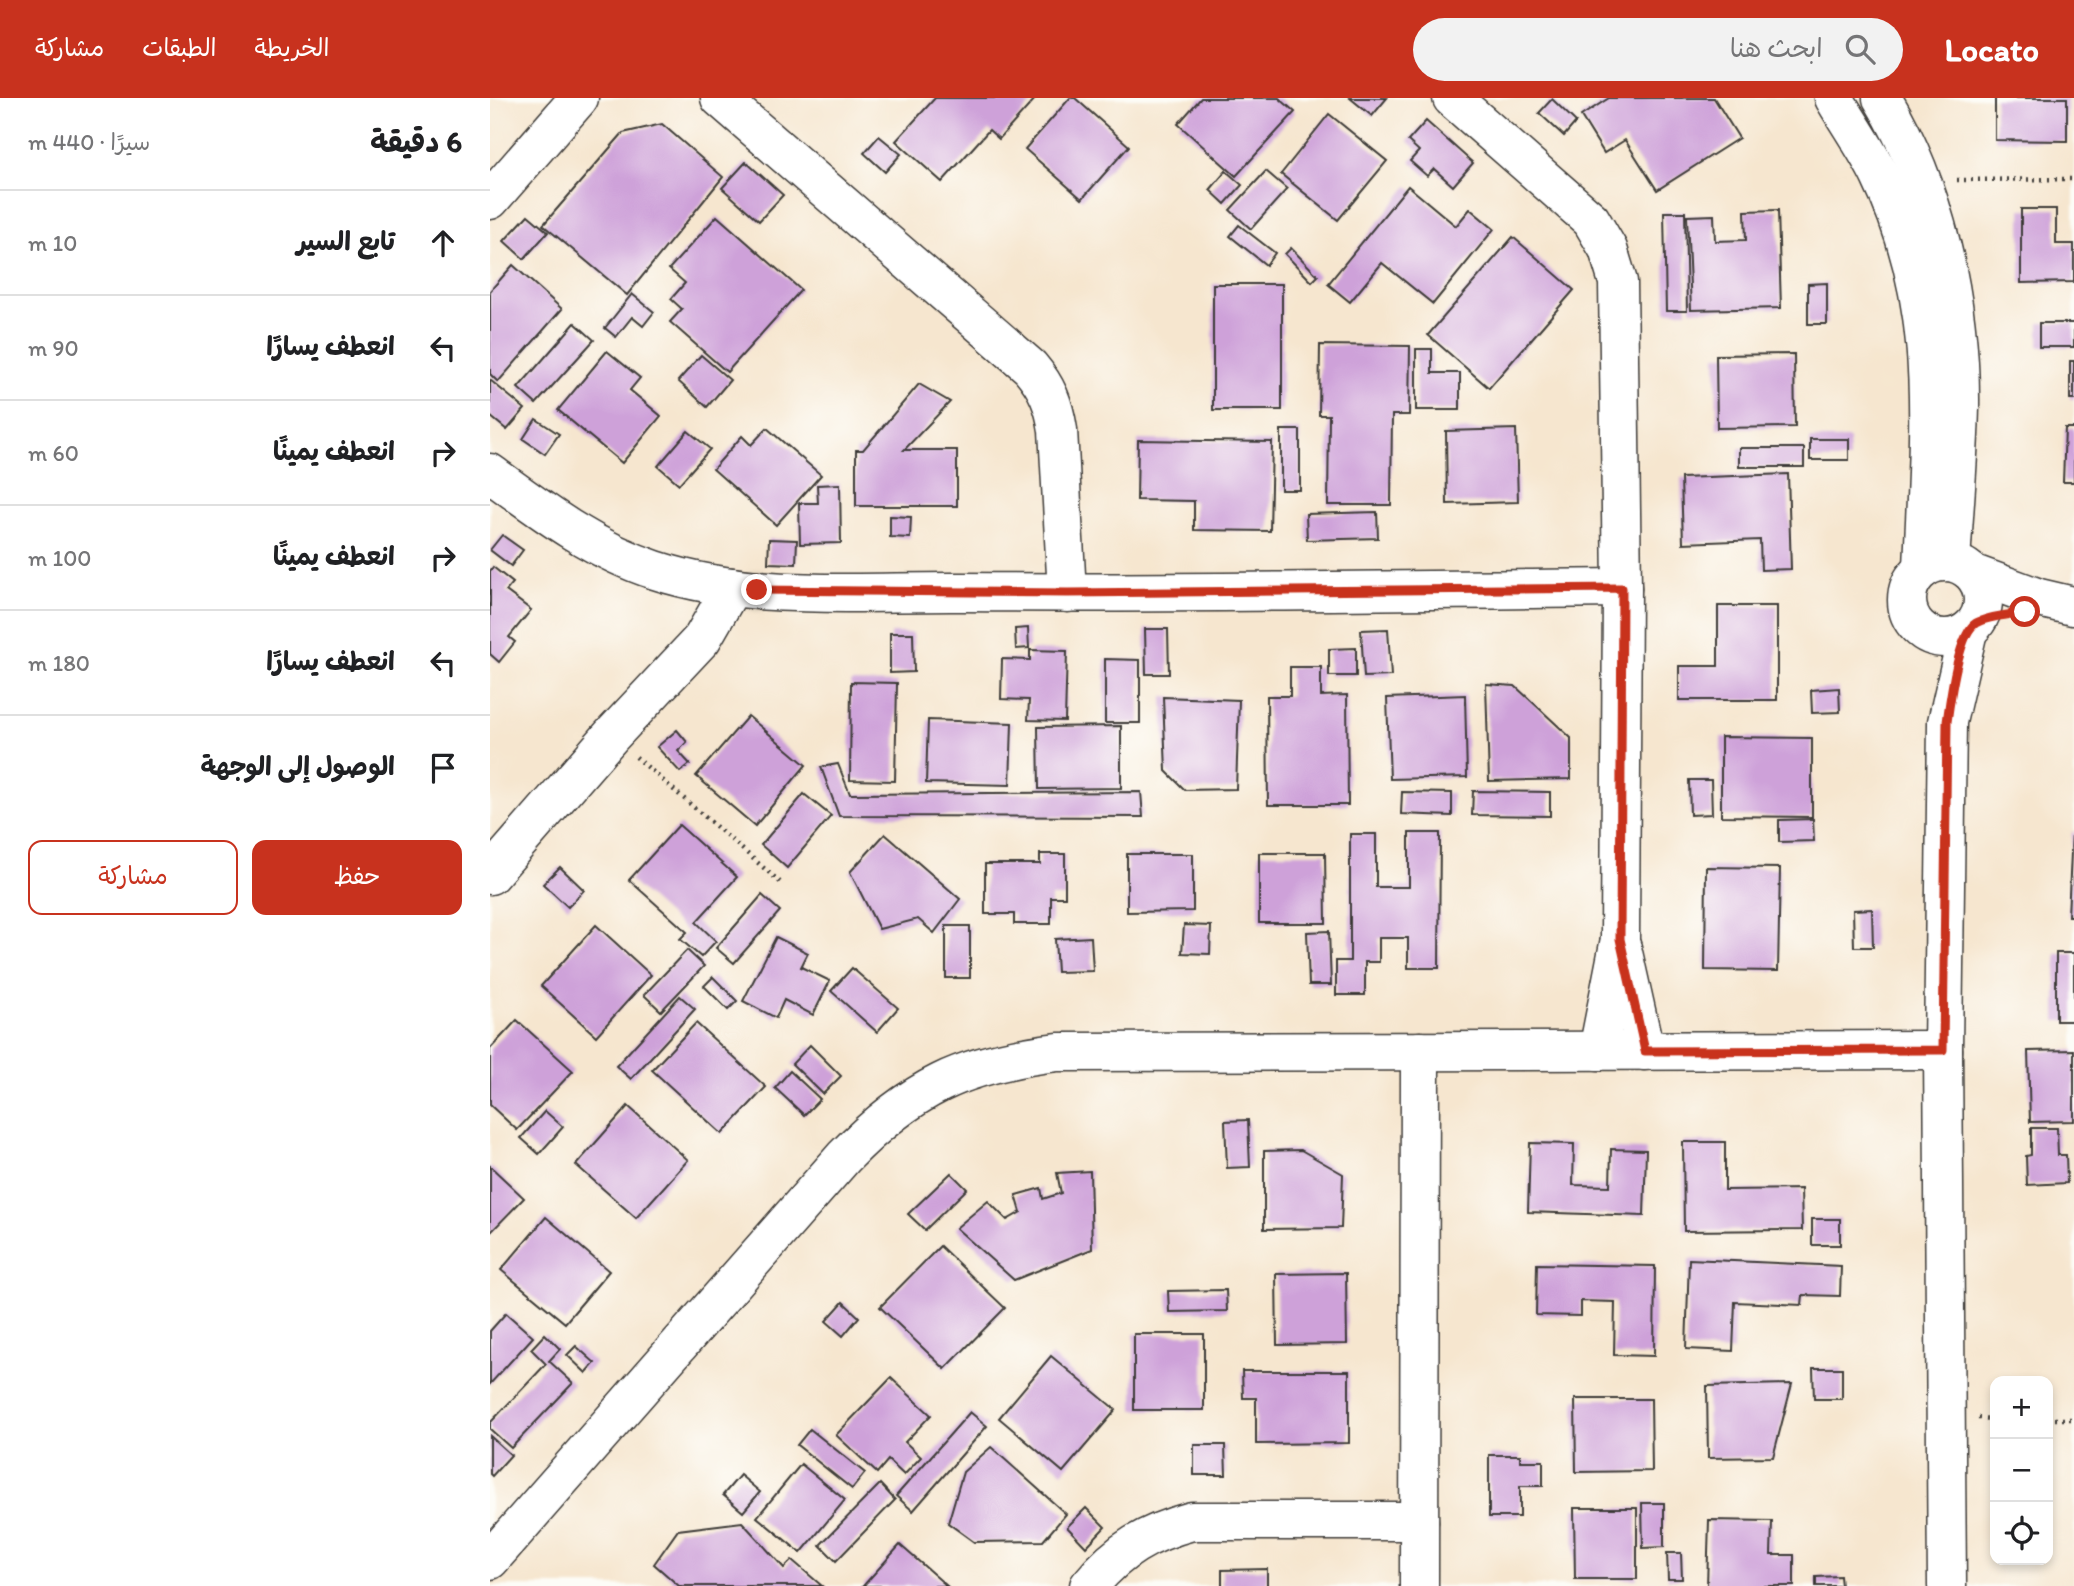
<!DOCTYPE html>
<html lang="ar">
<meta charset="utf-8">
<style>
:root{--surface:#fff;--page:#f2f2f2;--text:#202124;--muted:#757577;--line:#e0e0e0;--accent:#c8321e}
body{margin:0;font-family:Itim,"Playpen Sans Arabic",sans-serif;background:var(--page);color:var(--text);direction:rtl}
.controls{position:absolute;right:21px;bottom:21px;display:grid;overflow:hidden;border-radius:14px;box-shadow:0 4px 10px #0003}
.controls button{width:63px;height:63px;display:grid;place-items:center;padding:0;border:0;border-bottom:2px solid var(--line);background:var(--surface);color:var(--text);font:35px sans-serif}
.stop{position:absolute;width:21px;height:21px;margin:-16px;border:5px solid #c8321e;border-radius:50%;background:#fff}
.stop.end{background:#c8321e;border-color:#fff;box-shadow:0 2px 7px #0008}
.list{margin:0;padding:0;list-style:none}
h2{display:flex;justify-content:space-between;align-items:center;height:91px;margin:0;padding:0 28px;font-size:30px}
h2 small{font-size:23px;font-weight:400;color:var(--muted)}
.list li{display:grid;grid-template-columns:46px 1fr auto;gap:21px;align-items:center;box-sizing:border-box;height:105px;padding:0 28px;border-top:2px solid var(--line)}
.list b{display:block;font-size:26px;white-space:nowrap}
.list em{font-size:23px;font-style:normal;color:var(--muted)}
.actions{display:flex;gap:14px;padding:21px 28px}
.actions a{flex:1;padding:16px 0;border:2px solid var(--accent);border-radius:14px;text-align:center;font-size:24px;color:var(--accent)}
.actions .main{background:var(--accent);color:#fff}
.icon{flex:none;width:38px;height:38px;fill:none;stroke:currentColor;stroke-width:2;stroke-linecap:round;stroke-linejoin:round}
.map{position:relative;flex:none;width:1584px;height:1488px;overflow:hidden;direction:ltr}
header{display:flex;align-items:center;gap:42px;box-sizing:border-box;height:98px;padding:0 35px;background:var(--accent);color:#fff}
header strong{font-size:33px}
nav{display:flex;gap:38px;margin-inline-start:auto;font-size:24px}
.search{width:490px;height:63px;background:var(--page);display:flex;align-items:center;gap:18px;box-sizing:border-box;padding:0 24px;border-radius:38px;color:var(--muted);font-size:26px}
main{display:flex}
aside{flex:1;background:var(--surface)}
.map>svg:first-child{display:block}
.building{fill:#cea1d9}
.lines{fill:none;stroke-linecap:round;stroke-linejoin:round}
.minor-casing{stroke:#3d3a37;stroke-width:41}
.path{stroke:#3d3a37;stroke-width:4.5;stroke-dasharray:2 5;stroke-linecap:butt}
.minor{stroke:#fff;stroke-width:38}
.route{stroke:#c8321e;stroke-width:9}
</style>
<header>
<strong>Locato</strong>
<div class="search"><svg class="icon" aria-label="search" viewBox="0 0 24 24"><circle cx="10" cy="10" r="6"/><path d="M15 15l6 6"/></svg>ابحث هنا</div>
<nav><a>الخريطة</a><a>الطبقات</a><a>مشاركة</a></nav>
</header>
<main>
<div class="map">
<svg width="1584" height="1488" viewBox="0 0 1584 1488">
<rect width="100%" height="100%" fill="#fdfcf7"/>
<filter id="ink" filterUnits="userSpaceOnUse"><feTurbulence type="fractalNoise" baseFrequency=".0143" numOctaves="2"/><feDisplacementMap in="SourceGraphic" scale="14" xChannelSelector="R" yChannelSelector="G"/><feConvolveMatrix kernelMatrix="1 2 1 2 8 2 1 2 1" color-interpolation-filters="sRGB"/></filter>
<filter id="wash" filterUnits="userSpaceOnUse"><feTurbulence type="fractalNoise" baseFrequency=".00686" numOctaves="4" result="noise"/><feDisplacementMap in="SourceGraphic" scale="28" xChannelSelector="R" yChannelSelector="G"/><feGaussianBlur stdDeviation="1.57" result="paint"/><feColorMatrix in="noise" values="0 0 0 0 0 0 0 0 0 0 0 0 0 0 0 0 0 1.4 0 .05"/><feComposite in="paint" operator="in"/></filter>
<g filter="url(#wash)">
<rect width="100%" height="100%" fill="#f6e6cf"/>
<g id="blocks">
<g class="building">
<path d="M 445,0 L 546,0 L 509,41 L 499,32 L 452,84 L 406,43 Z"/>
<path d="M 580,0 L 585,0 L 639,48 L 592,101 L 535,51 Z"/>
<path d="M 711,0 L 789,0 L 805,14 L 746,78 L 688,26 Z"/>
<path d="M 860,0 L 897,0 L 882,18 Z"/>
<path d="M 1119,0 L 1224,0 L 1249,40 L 1167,92 L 1135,42 L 1114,55 L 1091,18 Z"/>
<path d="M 1505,0 L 1577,0 L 1577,43 L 1505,42 Z"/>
<path d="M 1062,1 L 1086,24 L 1074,38 L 1049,15 Z"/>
<path d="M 839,16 L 897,63 L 848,122 L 791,76 Z"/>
<path d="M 936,23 L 983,65 L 963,88 L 944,71 L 937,78 L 920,63 L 929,53 L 918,43 Z"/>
<path d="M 172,26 L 233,79 L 137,197 L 53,127 L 133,35 Z"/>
<path d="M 389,38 L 411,56 L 395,74 L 374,55 Z"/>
<path d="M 256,64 L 293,97 L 269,123 L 232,90 Z"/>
<path d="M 736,73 L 752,87 L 735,106 L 720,92 Z"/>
<path d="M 776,73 L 797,91 L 761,131 L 740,112 Z"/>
<path d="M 918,88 L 966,128 L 980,111 L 1004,131 L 943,206 L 892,165 L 860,204 L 838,186 Z"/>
<path d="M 1531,111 L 1566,111 L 1566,146 L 1584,146 L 1584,184 L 1531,185 Z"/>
<path d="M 1288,112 L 1291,210 L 1201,212 L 1197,118 L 1224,117 L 1225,143 L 1256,142 L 1255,113 Z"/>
<path d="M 1174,114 L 1195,114 L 1197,213 L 1176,213 Z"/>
<path d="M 38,117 L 58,134 L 34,161 L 14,143 Z"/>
<path d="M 227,118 L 311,192 L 237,274 L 180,224 L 192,211 L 181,201 L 195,185 L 179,171 Z"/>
<path d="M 749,127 L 785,155 L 776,167 L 740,138 Z"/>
<path d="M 1023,139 L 1084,192 L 999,290 L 938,237 Z"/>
<path d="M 801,150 L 828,178 L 822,184 L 795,156 Z"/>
<path d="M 23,167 L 72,211 L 8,284 L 0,276 L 0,193 Z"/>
<path d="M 1337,185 L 1337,226 L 1318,226 L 1318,186 Z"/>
<rect x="723" y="186" width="69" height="126"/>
<path d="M 142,196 L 164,214 L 153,228 L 142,219 L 126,239 L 115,230 Z"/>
<path d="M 85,225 L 104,242 L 46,306 L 28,290 Z"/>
<rect x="1549" y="225" width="35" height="24"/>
<path d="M 830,247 L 920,248 L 919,317 L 902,317 L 901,407 L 838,407 L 839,317 L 829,317 Z"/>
<path d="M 926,251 L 942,251 L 942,275 L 970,275 L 970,312 L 926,312 Z"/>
<path d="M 117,253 L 150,280 L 140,292 L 171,318 L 132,365 L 68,312 Z"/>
<path d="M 1304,256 L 1305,329 L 1227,330 L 1226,257 Z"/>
<path d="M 211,257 L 240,282 L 217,309 L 188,283 Z"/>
<rect x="1580" y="263" width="4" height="38"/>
<path d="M 0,282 L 35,311 L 17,332 L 0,318 Z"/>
<path d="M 429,286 L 460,304 L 414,352 L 467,352 L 467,408 L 366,408 L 366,352 L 373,352 Z"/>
<path d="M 46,321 L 69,336 L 55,356 L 33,341 Z"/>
<path d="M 277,330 L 331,377 L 286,427 L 223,371 L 252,338 L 261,347 Z"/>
<path d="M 1575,330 L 1584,330 L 1584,384 L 1573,384 Z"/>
<path d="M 1026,331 L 1028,404 L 957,406 L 956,333 Z"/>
<rect x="791" y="332" width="19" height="60"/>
<path d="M 198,333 L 220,351 L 189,386 L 168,368 Z"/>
<rect x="1320" y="341" width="39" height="21"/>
<path d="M 648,342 L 782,344 L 780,433 L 704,432 L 704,403 L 647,402 Z"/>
<rect x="1249" y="350" width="65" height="19"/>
<path d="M 1298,376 L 1301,471 L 1271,472 L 1270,442 L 1193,445 L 1191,380 Z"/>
<path d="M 350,386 L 351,445 L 310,446 L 309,405 L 328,405 L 327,387 Z"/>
<path d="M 887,414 L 888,440 L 817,442 L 816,416 Z"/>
<path d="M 400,418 L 421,419 L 420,440 L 400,439 Z"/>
<path d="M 12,437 L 33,452 L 21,468 L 0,452 Z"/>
<path d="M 279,441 L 307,442 L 306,466 L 278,465 Z"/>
<path d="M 3,469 L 23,485 L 16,493 L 41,512 L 19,539 L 25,544 L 9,564 L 0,556 L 0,473 Z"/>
<path d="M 1228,508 L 1287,508 L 1287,602 L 1189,602 L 1189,568 L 1228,568 Z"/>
<path d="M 538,530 L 539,550 L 526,551 L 525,531 Z"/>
<path d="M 655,531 L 678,531 L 679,576 L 656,576 Z"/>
<path d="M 898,531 L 901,578 L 874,579 L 871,532 Z"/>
<path d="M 400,535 L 423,535 L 424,574 L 400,575 Z"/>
<path d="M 866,550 L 866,578 L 839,578 L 839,551 Z"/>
<path d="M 540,552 L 577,553 L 575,623 L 538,622 L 539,602 L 511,601 L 512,561 L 540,562 Z"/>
<path d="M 615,561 L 650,562 L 650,625 L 615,625 Z"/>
<path d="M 800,569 L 831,569 L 831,598 L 857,597 L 858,707 L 778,707 L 777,598 L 800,598 Z"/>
<path d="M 361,584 L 407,585 L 405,683 L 360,682 Z"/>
<path d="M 996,586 L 1025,588 L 1081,640 L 1081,681 L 999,683 Z"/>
<path d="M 1349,590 L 1350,614 L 1322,615 L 1321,592 Z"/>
<path d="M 975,597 L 977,679 L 900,681 L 897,600 Z"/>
<path d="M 673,599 L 749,602 L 746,691 L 695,692 L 676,673 Z"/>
<path d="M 258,618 L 316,667 L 265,728 L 206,678 Z"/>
<path d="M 438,622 L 522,625 L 520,687 L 436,685 Z"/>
<path d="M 631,628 L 631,690 L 549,691 L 548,629 Z"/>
<path d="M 187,632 L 197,644 L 188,653 L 200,666 L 190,674 L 167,649 Z"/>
<path d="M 1231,639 L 1322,640 L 1322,719 L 1231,718 Z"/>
<path d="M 348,666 L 360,696 L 651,694 L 653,719 L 349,718 L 331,669 Z"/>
<path d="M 1199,682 L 1221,682 L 1222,716 L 1200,717 Z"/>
<path d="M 983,693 L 1060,694 L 1060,718 L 982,717 Z"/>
<path d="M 912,694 L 962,695 L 962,718 L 911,716 Z"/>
<path d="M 314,696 L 341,718 L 297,770 L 271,747 Z"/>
<path d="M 1323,721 L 1324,743 L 1289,744 L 1289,722 Z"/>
<path d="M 189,727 L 247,779 L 206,824 L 226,843 L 211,859 L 190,841 L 197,834 L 139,782 Z"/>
<path d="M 1582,734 L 1584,734 L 1584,818 L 1578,818 Z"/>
<path d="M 919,735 L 950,735 L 949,870 L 918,870 L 918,840 L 889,840 L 889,864 L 875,864 L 875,897 L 846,897 L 846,863 L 860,863 L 860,736 L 886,736 L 886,789 L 919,789 Z"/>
<path d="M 395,736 L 470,801 L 444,835 L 428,821 L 389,831 L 360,774 Z"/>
<path d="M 769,755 L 835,755 L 836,825 L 769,825 Z"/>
<path d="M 550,756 L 575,756 L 575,799 L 561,799 L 561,826 L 524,826 L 524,816 L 495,816 L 495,766 L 550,766 Z"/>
<path d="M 637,756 L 703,756 L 703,813 L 637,814 Z"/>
<path d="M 70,769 L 94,792 L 78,809 L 53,786 Z"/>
<path d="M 1216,769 L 1290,770 L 1288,873 L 1215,872 Z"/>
<path d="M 272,797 L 290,813 L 244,865 L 226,850 Z"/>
<path d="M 1382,811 L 1383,849 L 1364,849 L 1363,812 Z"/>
<path d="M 106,827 L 161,877 L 106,938 L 51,888 Z"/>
<path d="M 694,827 L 721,828 L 720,856 L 692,855 Z"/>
<rect x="456" y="828" width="24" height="52"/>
<path d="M 839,833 L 841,887 L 819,887 L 817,834 Z"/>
<path d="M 286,839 L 318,855 L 311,869 L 340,883 L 323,917 L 294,902 L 286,920 L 253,903 Z"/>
<path d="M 601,839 L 603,873 L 567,874 L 565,841 Z"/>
<path d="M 197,852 L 214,868 L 171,913 L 154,897 Z"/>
<rect x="1566" y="855" width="18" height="68"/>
<path d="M 362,870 L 408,910 L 387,934 L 341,893 Z"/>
<path d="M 223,879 L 247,903 L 238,912 L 214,888 Z"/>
<path d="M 190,898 L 205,911 L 141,981 L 126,968 Z"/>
<path d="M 27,922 L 83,973 L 27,1032 L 0,1007 L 0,951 Z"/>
<path d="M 206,925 L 276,989 L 232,1036 L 162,972 Z"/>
<path d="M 320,947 L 351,978 L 333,996 L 302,966 Z"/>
<path d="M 1584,952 L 1584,1023 L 1540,1024 L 1538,953 Z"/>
<path d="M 300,973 L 330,1001 L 314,1017 L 285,990 Z"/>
<path d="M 138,1008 L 198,1062 L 146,1120 L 86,1067 Z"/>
<path d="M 55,1013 L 73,1029 L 49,1056 L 31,1040 Z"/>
<path d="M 758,1022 L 760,1069 L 737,1070 L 735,1023 Z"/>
<path d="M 1541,1030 L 1567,1030 L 1568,1057 L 1576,1057 L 1577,1085 L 1537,1087 L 1536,1058 L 1541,1057 Z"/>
<path d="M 1193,1044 L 1235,1044 L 1235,1092 L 1311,1091 L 1312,1132 L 1194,1133 Z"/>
<path d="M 1040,1045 L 1084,1046 L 1083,1087 L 1120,1088 L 1121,1051 L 1156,1052 L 1154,1118 L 1038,1114 Z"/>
<path d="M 811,1052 L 853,1076 L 851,1130 L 774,1131 L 774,1053 Z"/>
<path d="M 0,1068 L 34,1100 L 0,1135 Z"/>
<path d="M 600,1073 L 602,1151 L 524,1182 L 466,1130 L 498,1103 L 517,1122 L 531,1114 L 526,1097 L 551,1090 L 553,1101 L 571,1095 L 567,1075 Z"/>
<path d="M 461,1075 L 477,1091 L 435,1132 L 418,1116 Z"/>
<path d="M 56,1119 L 119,1173 L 75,1225 L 11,1172 Z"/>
<rect x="1322" y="1121" width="28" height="26"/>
<path d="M 450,1148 L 515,1210 L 455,1271 L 390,1209 Z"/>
<path d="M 1199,1161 L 1351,1168 L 1350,1198 L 1313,1197 L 1312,1207 L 1245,1204 L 1243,1253 L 1196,1251 Z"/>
<path d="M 1047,1166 L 1165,1168 L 1164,1258 L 1124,1257 L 1125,1204 L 1091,1203 L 1091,1218 L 1046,1217 Z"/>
<path d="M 856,1175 L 857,1246 L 787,1247 L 786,1176 Z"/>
<path d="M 736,1192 L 737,1213 L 679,1214 L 678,1193 Z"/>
<path d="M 353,1204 L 369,1219 L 353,1238 L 336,1223 Z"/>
<path d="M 16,1215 L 43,1239 L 0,1286 L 0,1233 Z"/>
<path d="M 55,1236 L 70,1251 L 59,1263 L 83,1285 L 21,1350 L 0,1331 L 0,1325 L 56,1266 L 41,1251 Z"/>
<rect x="644" y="1236" width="70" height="76"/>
<path d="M 86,1248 L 105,1265 L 96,1275 L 77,1257 Z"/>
<path d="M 561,1258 L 626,1312 L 573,1374 L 509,1320 Z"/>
<path d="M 1323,1270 L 1352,1270 L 1352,1301 L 1324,1301 Z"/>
<path d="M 752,1273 L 859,1273 L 859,1345 L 766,1346 L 766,1300 L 753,1300 Z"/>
<path d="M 401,1280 L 441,1317 L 415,1344 L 431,1359 L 414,1377 L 398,1362 L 387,1375 L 346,1337 Z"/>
<path d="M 1302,1286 L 1283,1359 L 1218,1360 L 1217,1288 Z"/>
<path d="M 1085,1301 L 1161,1301 L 1162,1373 L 1086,1374 Z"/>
<path d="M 480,1314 L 497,1328 L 423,1413 L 406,1398 Z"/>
<path d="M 320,1331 L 375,1375 L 362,1391 L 307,1347 Z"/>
<path d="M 0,1338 L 21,1357 L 2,1378 L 0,1376 Z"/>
<path d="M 704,1347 L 735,1347 L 736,1377 L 704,1377 Z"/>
<path d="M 501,1349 L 576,1416 L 553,1443 L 484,1444 L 458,1425 L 473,1374 Z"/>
<path d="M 999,1357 L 1030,1357 L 1030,1363 L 1053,1363 L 1053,1388 L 1030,1388 L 1030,1419 L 999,1419 Z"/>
<path d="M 311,1366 L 355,1402 L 311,1455 L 267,1419 Z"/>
<path d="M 250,1377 L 270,1394 L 253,1414 L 233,1397 Z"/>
<path d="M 390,1386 L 405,1402 L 346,1463 L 330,1447 Z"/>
<path d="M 1152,1405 L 1174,1405 L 1174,1449 L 1153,1450 Z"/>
<path d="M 596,1410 L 615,1429 L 596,1449 L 577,1429 Z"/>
<path d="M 1084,1410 L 1147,1410 L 1147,1481 L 1085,1481 Z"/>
<path d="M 1219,1422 L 1282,1423 L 1281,1457 L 1304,1457 L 1304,1488 L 1217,1488 Z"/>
<path d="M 252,1424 L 294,1470 L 302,1462 L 332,1488 L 189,1488 L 164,1466 L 188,1432 Z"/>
<path d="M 410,1447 L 457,1488 L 373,1488 Z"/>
<path d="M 1177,1455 L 1191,1455 L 1192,1481 L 1178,1481 Z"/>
<path d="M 777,1471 L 777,1488 L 732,1488 L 732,1472 Z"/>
<path d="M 1350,1478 L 1351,1488 L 1326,1488 L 1326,1479 Z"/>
</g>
</g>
</g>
<g filter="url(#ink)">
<use href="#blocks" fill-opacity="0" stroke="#3d3a37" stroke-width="2"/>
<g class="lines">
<g class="minor-casing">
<g id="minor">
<path d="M 230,0 L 540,269 C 557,289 564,306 568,332 L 577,495"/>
<path d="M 962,0 L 1101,122 L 1118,151 L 1128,184 L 1132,490 L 1130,841 L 1108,953"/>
<path d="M 1344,0 C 1359,26 1377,51 1390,78 C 1453,207 1438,332 1433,471"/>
<path d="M 1392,0 C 1446,89 1471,204 1470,308 C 1469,360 1464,412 1461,464"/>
<path d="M 0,102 L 89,0"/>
<path d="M 0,375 C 52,413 103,452 165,472 C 262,504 372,493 472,494 C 692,496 912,492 1132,490"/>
<circle cx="1455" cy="502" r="38"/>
<path d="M 1484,476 L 1549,500 L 1583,508"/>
<path d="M 0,777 L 121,638 L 212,541 L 242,489"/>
<path d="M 1132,850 L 1155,953"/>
<path d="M 0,1462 L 354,1059 C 421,990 473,965 568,954 L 1453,952"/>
<path d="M 599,1488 C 628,1452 658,1435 702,1423 L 929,1423"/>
<path d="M 929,1488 L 930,953"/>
<path d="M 1457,1488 L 1453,952 L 1457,624 L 1478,533"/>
</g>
</g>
<g class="path">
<path d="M 1467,82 L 1584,81"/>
<path d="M 146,659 L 290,784"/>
<path d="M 1488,1320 L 1505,1321"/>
<path d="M 1558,1321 L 1584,1321"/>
</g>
<use href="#minor" class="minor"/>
</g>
</g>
<g class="lines" filter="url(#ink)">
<path class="route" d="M 267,492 L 578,495 L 1132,490 L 1130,841 L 1155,953 L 1453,952 L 1457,624 C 1460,603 1468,536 1486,525 C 1498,518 1521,517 1535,514"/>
</g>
</svg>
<div class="controls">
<button>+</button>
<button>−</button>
<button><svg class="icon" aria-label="locate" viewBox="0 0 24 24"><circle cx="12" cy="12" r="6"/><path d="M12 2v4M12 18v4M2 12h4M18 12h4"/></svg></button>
</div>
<div class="stop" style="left:1535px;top:514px"></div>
<div class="stop end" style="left:267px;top:492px"></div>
</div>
<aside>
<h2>6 دقيقة<small>سيرًا · 440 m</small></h2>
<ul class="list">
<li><svg class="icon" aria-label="ahead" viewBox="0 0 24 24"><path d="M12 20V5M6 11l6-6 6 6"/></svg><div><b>تابع السير</b></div><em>10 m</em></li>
<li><svg class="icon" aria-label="left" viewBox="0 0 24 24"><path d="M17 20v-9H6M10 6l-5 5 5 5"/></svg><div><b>انعطف يسارًا</b></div><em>90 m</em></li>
<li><svg class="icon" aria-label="right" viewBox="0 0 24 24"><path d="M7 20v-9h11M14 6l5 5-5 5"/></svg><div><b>انعطف يمينًا</b></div><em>60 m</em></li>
<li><svg class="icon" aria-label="right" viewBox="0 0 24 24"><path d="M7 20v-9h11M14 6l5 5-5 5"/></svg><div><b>انعطف يمينًا</b></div><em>100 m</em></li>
<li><svg class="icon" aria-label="left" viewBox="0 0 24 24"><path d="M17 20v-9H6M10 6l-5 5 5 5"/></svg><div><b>انعطف يسارًا</b></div><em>180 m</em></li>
<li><svg class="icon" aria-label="arrive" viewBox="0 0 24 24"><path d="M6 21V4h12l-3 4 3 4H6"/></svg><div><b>الوصول إلى الوجهة</b></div></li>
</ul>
<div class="actions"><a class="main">حفظ</a><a>مشاركة</a></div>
</aside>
</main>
